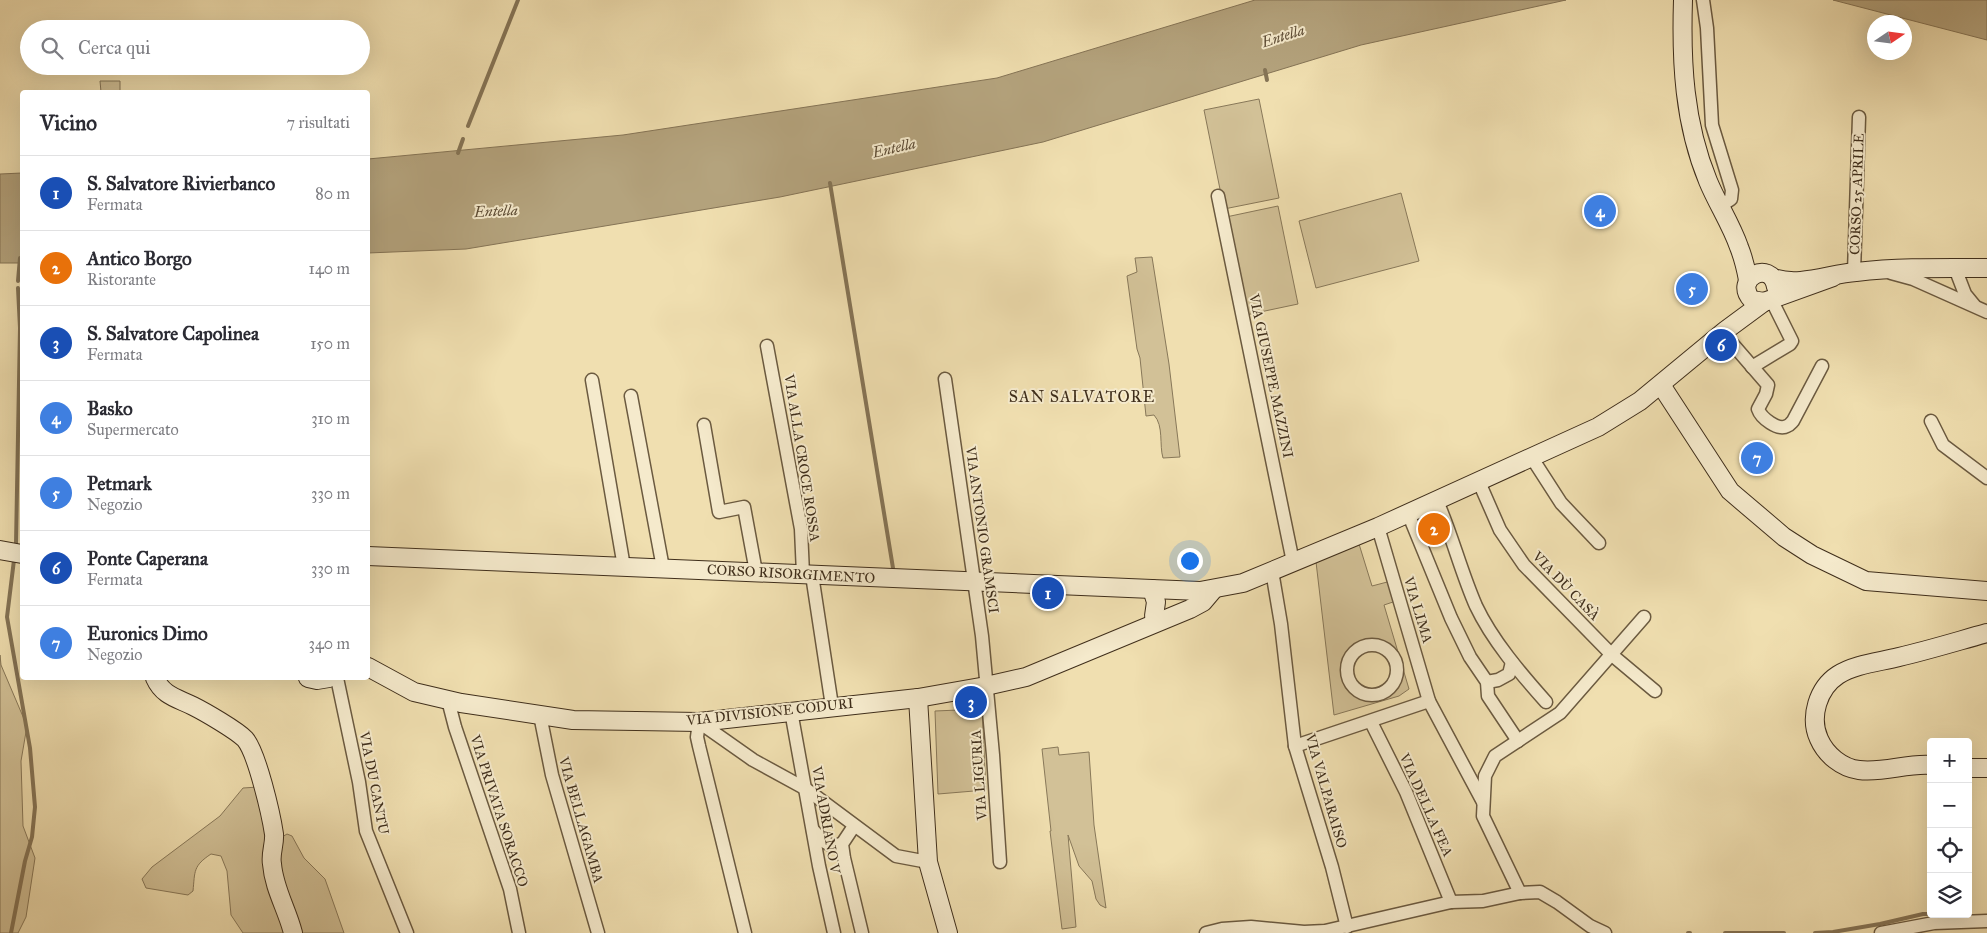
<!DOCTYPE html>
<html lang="it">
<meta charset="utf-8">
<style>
:root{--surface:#fff;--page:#f7f7f7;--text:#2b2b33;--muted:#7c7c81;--line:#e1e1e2;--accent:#d93025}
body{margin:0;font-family:"IM FELL Great Primer",serif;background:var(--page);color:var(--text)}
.controls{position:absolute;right:15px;bottom:15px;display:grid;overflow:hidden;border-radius:5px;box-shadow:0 5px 20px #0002}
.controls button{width:45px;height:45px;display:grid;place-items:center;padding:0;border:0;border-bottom:1px solid var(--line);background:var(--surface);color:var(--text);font:25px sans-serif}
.compass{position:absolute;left:1867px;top:15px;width:45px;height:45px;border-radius:50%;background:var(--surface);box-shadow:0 5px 20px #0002;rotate:77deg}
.you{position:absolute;left:1189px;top:560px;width:18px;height:18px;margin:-12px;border:4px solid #fff;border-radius:50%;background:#1a73e8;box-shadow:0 0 0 8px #1a73e833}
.badge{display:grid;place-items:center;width:32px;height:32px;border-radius:50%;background:var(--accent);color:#fff;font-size:16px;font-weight:700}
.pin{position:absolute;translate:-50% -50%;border:2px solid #fff;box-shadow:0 1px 5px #0006}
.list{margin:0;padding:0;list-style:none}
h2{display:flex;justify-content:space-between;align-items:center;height:65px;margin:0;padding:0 20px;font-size:21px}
h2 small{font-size:16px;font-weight:400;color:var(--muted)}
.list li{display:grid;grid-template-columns:32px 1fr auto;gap:15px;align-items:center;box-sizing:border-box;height:75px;padding:0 20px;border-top:1px solid var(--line)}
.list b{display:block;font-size:19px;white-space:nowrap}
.list p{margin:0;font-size:16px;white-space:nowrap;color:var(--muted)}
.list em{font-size:16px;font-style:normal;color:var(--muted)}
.icon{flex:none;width:28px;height:28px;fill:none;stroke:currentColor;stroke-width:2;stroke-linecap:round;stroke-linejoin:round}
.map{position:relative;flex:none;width:1987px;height:933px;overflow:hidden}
.search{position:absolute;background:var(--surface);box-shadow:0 5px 20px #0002;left:20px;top:20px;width:350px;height:55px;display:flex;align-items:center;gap:12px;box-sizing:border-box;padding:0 18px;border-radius:28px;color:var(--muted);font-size:19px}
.panel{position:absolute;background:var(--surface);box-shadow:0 5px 20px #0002;left:20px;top:90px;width:350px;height:590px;border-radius:5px}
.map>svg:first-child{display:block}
.green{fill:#d2c197;stroke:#887859;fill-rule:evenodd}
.water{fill:#b4a37d;stroke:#857456}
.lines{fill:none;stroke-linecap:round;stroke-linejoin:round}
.stream{stroke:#857456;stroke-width:4}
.street-casing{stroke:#6b5a40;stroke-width:15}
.secondary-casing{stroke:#3f2e1b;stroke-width:20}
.street{stroke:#f5eacc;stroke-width:12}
.secondary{stroke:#f5eacc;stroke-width:18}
.labels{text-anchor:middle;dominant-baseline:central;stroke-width:4;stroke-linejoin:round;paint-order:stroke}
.street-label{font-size:14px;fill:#3f2e1b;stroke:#f5eacc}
.water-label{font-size:15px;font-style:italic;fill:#5c4b34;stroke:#f5eacc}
.quarter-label{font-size:16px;letter-spacing:1px;fill:#3f2e1b;stroke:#f5eacc}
</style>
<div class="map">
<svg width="1987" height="933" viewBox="0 0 1987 933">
<rect width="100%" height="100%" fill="#f0dfb0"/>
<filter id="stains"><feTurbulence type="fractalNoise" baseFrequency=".004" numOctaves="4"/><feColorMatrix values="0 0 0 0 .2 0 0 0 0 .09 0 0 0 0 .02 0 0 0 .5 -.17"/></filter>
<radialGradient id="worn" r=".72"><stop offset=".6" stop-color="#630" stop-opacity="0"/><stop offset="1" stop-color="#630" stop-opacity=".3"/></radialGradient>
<g class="green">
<path d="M 100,81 L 120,81 L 120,92 L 101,92 Z"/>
<path d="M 1259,99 L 1279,198 L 1224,209 L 1204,110 Z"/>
<path d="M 1401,193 L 1419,261 L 1316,288 L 1299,221 Z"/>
<path d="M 1278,206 L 1298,304 L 1246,315 L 1226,217 Z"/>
<path d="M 1152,257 L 1169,364 L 1180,457 L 1163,458 C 1159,445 1164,426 1154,415 L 1146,416 L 1140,358 L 1137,349 L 1127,276 L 1137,272 L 1135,258 Z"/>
<path d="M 1359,544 L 1372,586 L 1391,581 L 1396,601 L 1384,605 L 1409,689 L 1399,696 L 1334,715 L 1316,562 ZM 1371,645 C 1408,648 1402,699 1369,695 C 1363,694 1357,691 1353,685 C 1339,668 1352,648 1371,645 Z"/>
<path d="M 0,655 L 1,665 L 27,726 L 21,761 L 23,826 L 35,858 L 26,917 L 18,933 L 0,933 Z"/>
<path d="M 982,709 L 986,790 L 938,794 L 935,711 Z"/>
<path d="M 1058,747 L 1059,755 L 1089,752 L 1094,825 L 1106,908 L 1100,905 L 1096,899 L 1092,881 L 1079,866 L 1068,835 L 1076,927 L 1062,929 L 1050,831 L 1051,831 L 1042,749 Z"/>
<path d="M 258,787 L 288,933 L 243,933 L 231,915 L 227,871 L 221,856 L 211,854 C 193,866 195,871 193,891 L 188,895 L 146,888 L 142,879 L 152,867 L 220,816 L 243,788 Z"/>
<path d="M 287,834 L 292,836 L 304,858 L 325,879 L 344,933 L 297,933 L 284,895 L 278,846 L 282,837 Z"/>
</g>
<g class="water">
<path d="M 1255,0 L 1566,0 L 1361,45 L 1043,142 L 780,197 L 466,249 L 368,253 L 368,159 L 623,135 L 997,78 Z"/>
<path d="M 1833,0 L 1987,0 L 1987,40 Z"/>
<path d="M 22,173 L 22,263 L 0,263 L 0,174 Z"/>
</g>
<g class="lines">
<g class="stream">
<path d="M 1265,70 L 1267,80"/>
<path d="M 468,126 L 518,0"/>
<path d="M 458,153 L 463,139"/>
<path d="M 830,183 L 893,568"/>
<path d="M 18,281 L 20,258"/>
<path d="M 16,544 L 20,328 L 18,288"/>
<path d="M 1932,914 L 1972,916"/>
<path d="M 11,933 L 25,861 L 32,837 L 35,807 L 30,748 L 7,617 L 14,560"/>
<path d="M 1688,933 L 1690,933"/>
<path d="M 1725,933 L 1784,933"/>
<path d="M 1815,933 L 1833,932 L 1880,924 L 1923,914 L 1931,914"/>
</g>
<g class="street-casing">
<g id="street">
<path d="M 1703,0 L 1707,28 L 1712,125 L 1732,190 L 1731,199 L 1719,207"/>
<path d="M 1218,196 L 1293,562"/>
<path d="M 1955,268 L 1965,294 L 1974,305"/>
<path d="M 1854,272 L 1859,117"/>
<path d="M 1891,273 L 1913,279 L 1987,312"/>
<path d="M 1723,333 L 1768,385 L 1766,394 L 1758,409 C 1761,418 1778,431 1787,426 C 1790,425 1791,423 1793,421 L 1822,366"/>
<path d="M 767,346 L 801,529 L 803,574"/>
<path d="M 1752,367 L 1790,344 L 1792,341 L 1771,299"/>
<path d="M 945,379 L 982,636 L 993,755 L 1000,862"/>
<path d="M 592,380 L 624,567"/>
<path d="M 631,396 L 663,568"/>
<path d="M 1931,421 L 1943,445 L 1987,478"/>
<path d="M 704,425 L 719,512 L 744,507 L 756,572"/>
<path d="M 1532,458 L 1561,503 L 1599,543"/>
<path d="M 1479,482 L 1500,530 L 1524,565 L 1612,655 L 1655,691"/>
<path d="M 1437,501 C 1452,535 1461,572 1476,606 C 1492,640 1521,674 1546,702"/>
<path d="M 1408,513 L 1451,618 L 1470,657 L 1487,682 L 1488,696 L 1518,741"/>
<path d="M 1378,527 L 1429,701 L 1483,802"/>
<path d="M 1272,571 L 1281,624 L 1295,746 L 1332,867 L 1347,927"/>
<path d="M 812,575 L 832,706"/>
<circle cx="1372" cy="670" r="25"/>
<path d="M 337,678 L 359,782 L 366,831 L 407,933"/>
<path d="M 1487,682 L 1498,680 L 1509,674 L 1512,662"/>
<path d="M 448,700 L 455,727 L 510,889 L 519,933"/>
<path d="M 791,711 L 819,866 L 834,933"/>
<path d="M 540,715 L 552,775 L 598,933"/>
<path d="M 1371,722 L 1406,792 L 1451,902"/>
<path d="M 1295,746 L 1429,701"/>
<path d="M 854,826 L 842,844 L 844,858 L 862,933"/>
<path d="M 813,830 L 823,841 L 832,846 L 842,844"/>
<path d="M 1520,893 L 1483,816 L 1485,776 L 1495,756 L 1560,713 L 1644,617"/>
<path d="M 745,933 L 699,746 L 697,737 L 699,722 L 753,760 L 806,789 L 896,856 L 928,862"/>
<path d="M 1206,933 L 1222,929 L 1251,927 L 1304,932 L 1325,931 L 1451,902 L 1483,901 L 1520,893 L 1540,892 L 1557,902 L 1590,926 L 1605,933"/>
<path d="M 1881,933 L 1934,923 L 1987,921"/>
</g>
</g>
<g class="secondary-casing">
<g id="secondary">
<path d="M 1683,0 C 1681,62 1684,123 1708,181 C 1717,203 1731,224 1739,247 C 1743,257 1746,269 1748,280"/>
<path d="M 1773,278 C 1800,287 1829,274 1856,272 C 1900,267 1943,268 1987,268"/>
<path d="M 1764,302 L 1752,300 C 1732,279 1771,258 1776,287"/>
<path d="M 1661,385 L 1730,491 L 1784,537 L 1812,555 L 1866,581 L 1987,591"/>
<path d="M 0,550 L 22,554"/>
<path d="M 368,556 L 1152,589 L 1200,591 L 1243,583 L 1378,527 L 1598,427 L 1640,401 L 1726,330 L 1764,302 L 1833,277"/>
<path d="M 1152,589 L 1156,602 L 1154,616"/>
<path d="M 368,667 L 414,692 L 461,703 L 573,720 L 699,722 L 918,698 L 986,686 L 1026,677 L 1190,609 L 1203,602 L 1214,589"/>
<path d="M 155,678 C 163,696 177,698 193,706 C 205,712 236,730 245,739 C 257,753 271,814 274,834 C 275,844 270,854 272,864 C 274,889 287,909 293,933"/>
<path d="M 308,678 L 317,680 L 329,678"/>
<path d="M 918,698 L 928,862 L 948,933"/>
<path d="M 1931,765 C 1907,763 1884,773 1859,770 C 1842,768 1826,755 1819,739 C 1809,717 1818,688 1838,675 C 1855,664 1880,662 1899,657 C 1929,650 1958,641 1987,633"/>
<path d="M 1968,768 L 1987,768"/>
</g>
</g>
<use href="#street" class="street"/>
<use href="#secondary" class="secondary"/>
</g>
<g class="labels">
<g class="street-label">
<text transform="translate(1857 194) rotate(-88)">CORSO 25 APRILE</text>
<text transform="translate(1271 376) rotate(78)">VIA GIUSEPPE MAZZINI</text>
<text transform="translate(802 458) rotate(81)">VIA ALLA CROCE ROSSA</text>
<text transform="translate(982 530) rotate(82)">VIA ANTONIO GRAMSCI</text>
<text transform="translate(791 574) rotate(3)">CORSO RISORGIMENTO</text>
<text transform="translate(1566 586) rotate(46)">VIA DÙ CASÀ</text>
<text transform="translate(1418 610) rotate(73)">VIA LIMA</text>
<text transform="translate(770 712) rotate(-6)">VIA DIVISIONE CODURI</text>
<text transform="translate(979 775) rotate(-94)">VIA LIGURIA</text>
<text transform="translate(374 783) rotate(79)">VIA DU CANTU</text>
<text transform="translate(1326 791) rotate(74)">VIA VALPARAISO</text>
<text transform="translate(1426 805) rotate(66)">VIA DELLA FEA</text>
<text transform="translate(499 811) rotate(72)">VIA PRIVATA SORACCO</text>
<text transform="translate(581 820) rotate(74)">VIA BELLAGAMBA</text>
<text transform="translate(826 820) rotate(80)">VIA ADRIANO V</text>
</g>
<g class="water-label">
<text transform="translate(1283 36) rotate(-18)">Entella</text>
<text transform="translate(894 148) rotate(-13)">Entella</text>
<text transform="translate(496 211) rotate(-3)">Entella</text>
</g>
<g class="quarter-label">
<text x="1082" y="396">SAN SALVATORE</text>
</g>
</g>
<rect width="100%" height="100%" filter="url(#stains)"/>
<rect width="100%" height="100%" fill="url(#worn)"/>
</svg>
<div class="controls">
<button>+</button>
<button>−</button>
<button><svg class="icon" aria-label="locate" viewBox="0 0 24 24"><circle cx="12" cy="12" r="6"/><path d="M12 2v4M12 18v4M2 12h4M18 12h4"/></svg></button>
<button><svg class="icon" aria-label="layers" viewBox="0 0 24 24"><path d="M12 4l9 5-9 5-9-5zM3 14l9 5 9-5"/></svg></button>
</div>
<svg class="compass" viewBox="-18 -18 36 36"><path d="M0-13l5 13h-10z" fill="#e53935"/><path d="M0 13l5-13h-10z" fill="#7c7c81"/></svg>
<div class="you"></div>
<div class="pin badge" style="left:1048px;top:593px;background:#1a4fb4">1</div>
<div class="pin badge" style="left:1434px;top:529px;background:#e8710a">2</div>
<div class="pin badge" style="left:971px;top:702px;background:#1a4fb4">3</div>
<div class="pin badge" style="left:1600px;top:211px;background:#3f7fe0">4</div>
<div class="pin badge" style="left:1692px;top:289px;background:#3f7fe0">5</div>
<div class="pin badge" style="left:1721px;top:345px;background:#1a4fb4">6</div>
<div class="pin badge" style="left:1757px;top:458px;background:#3f7fe0">7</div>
<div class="search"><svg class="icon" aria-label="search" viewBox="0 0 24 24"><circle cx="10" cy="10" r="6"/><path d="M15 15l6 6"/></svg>Cerca qui</div>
<section class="panel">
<h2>Vicino<small>7 risultati</small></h2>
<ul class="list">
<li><span class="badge" style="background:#1a4fb4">1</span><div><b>S. Salvatore Rivierbanco</b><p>Fermata</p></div><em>80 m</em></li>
<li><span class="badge" style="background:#e8710a">2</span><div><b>Antico Borgo</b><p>Ristorante</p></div><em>140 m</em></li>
<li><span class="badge" style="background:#1a4fb4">3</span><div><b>S. Salvatore Capolinea</b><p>Fermata</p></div><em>150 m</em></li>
<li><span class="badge" style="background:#3f7fe0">4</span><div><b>Basko</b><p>Supermercato</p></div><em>310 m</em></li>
<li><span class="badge" style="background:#3f7fe0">5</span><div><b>Petmark</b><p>Negozio</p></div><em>330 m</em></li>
<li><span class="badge" style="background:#1a4fb4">6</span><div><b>Ponte Caperana</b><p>Fermata</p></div><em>330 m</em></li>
<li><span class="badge" style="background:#3f7fe0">7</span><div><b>Euronics Dimo</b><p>Negozio</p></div><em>340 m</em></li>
</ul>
</section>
</div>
